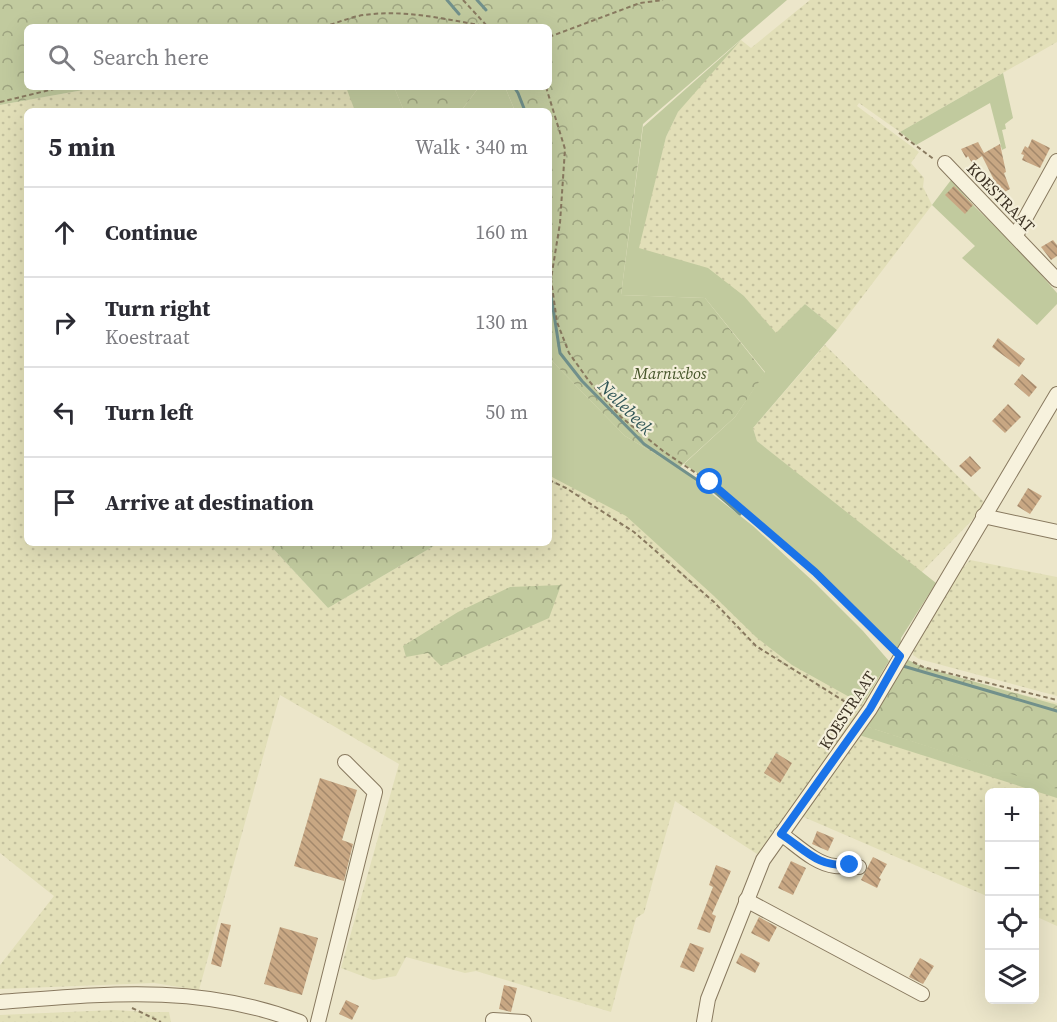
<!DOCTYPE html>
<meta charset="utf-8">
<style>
:root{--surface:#fff;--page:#f7f7f7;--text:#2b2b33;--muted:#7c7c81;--line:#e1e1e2}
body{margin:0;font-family:"Source Serif 4",serif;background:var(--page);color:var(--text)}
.controls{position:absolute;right:18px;bottom:18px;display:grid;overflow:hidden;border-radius:9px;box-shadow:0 6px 24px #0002}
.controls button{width:54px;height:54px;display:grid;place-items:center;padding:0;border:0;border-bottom:2px solid var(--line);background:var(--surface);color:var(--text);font:30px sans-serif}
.stop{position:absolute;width:18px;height:18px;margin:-14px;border:4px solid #1a73e8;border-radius:50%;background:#fff}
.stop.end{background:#1a73e8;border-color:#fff;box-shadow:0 2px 6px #0008}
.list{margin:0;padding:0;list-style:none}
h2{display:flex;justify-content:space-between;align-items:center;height:78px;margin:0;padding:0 24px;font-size:26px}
h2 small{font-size:20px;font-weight:400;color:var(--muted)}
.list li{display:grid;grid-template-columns:39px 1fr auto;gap:18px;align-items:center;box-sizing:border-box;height:90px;padding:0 24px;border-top:2px solid var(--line)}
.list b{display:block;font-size:22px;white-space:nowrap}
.list p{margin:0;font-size:20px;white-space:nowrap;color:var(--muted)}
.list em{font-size:20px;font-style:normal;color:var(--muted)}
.icon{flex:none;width:33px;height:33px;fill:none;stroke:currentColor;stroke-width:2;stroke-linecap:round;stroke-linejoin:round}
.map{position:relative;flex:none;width:1057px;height:1022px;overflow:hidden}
.search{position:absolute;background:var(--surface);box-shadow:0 6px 24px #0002;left:24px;top:24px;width:528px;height:66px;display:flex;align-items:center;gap:15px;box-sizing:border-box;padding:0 21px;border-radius:9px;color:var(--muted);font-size:22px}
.panel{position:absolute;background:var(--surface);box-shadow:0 6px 24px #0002;left:24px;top:108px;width:528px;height:438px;border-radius:9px}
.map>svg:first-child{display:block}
.farmland{fill:url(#farmland-dots)}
.green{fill:#c1ca9e}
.forest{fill:url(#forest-crowns)}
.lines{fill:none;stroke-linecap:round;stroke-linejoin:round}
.stream{stroke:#71908b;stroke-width:3}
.building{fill:url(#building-back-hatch)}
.minor-casing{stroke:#88795f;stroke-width:16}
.path{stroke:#88795f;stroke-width:2;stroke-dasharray:4.5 3;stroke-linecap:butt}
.minor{stroke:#f7f2dd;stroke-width:14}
.route{stroke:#1a73e8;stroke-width:8}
.labels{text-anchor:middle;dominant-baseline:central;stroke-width:4.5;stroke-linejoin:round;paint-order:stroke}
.street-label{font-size:16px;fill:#3a3022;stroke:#f4efda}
.park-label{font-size:16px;font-style:italic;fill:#46552a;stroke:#f4efda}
.water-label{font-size:18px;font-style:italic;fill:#325758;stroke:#f4efda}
</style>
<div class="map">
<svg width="1057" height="1022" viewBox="0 0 1057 1022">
<defs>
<pattern id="farmland-dots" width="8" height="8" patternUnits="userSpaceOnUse" patternTransform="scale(1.5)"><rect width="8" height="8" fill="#e2dfb8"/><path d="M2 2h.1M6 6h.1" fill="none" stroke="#c3c09e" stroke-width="1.8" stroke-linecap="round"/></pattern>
<pattern id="forest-crowns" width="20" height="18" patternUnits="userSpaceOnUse" patternTransform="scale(1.5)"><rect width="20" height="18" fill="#c1ca9e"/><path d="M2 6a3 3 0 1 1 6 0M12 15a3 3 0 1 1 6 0" fill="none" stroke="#9ea480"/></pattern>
<pattern id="building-back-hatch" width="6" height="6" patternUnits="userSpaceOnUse" patternTransform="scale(1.5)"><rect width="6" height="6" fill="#c8a783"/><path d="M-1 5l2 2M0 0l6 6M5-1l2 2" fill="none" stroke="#a3886b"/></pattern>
</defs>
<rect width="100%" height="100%" fill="#ece6ca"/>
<g class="farmland">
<path d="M 810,0 L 1057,0 L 1057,42 L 900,132 L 859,103 L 857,106 L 919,152 L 911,163 L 924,178 L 923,187 L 932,205 L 837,330 L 805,304 L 776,334 L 744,296 L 638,248 L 666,137 L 678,112 L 701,82 L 741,40 L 751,48 Z"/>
<path d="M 100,87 L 394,87 L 404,111 L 27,111 L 27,543 L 268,543 L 328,608 L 439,543 L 549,543 L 549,479 L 552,476 L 549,472 L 549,358 L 625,436 L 700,481 L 793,592 L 881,669 L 895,675 L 901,665 L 1057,703 L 1057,926 L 1035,916 L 1034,792 L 990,792 L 989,897 L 799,815 L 768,861 L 675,801 L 644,913 L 636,918 L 611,1012 L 476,971 L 465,973 L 406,957 L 396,976 L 373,980 L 341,968 L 399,764 L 280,695 L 199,990 L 154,983 L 0,989 L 0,965 L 54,896 L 0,853 L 0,105 Z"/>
<path d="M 825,345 L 984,502 L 977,515 L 920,574 L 757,441 L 753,428 Z"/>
<path d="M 970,560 L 1057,577 L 1057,696 L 919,659 L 913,655 L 913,650 L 959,572 Z"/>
<path d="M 114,1010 L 146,1012 L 169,1012 L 171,1022 L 0,1022 L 0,1015 Z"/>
</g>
<g class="green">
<path d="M 741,40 L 678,112 L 666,137 L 639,248 L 708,268 L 744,296 L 776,333 L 805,304 L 837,330 L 753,428 L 757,441 L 936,583 L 901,638 L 900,656 C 832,589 764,517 684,464 L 735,417 L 765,372 L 705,298 L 621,295 L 643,127 Z"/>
<path d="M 1003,73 L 1013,118 L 1005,124 L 1006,129 L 1002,130 L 1006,148 L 1002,150 L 990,103 L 916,145 L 900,132 Z"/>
<path d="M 346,87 L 394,87 L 404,111 L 355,111 Z"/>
<path d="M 479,87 L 505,87 L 515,111 L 461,111 Z"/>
<path d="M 951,180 L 975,207 L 1017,247 L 1057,293 L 1057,304 L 1037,325 L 962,258 L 975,246 L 932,205 Z"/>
<path d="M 549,358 L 625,436 L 679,468 L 753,526 L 816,584 L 863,631 L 889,661 L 862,704 L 792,665 L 756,637 L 714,596 L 626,516 L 552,477 L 549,472 Z"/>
<path d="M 865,726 L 1057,788 L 1057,798 L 859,735 Z"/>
</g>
<g class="forest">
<path d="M 0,0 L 787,0 L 643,124 L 621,295 L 705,298 L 765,373 L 735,417 L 679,468 L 625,436 L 549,358 L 549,111 L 515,111 L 505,87 L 549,87 L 549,27 L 27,27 L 27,87 L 100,87 L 0,105 Z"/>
<path d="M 394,87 L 479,87 L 461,111 L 404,111 Z"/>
<path d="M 268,543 L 439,543 L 328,608 Z"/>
<path d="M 561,585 L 549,618 L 441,666 L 428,653 L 406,657 L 403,646 L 458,612 L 510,587 Z"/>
<path d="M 906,659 L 923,667 L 1057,705 L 1057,789 L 865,726 Z"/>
</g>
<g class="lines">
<g class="stream">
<path d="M 447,0 L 459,14"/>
<path d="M 477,0 L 486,10"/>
<path d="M 514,87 L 518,93 L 525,111"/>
<path d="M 549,282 L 560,353 L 582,381 L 644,444 L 715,492 L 740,514"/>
<path d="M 903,666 L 1057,711"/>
</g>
</g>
<g class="building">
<path d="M 1032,139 L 1050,148 L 1040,168 L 1022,160 L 1024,155 L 1021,154 L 1025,146 L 1028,148 Z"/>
<path d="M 978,142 L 984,153 L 1000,144 L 1006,172 L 1004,173 L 1010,189 L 999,195 L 990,180 L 993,178 L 982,156 L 972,163 L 968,156 L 966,158 L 961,149 Z"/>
<path d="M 954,186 L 973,205 L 965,214 L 945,195 Z"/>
<path d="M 1053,240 L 1057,245 L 1057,256 L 1051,260 L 1041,247 Z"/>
<path d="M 998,338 L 1025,359 L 1019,367 L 992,347 Z"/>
<path d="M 1022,374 L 1037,387 L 1029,397 L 1014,384 Z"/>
<path d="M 1008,404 L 1021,417 L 1005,433 L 992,421 Z"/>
<path d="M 970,456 L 981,468 L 971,477 L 959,466 Z"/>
<path d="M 1028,488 L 1042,496 L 1030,514 L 1017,506 Z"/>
<path d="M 776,753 L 792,763 L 780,783 L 764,773 Z"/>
<path d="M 320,778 L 357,790 L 342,840 L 353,844 L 344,881 L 294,866 Z"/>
<path d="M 817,831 L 834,838 L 828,851 L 812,844 Z"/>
<path d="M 873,857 L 887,864 L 879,878 L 881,879 L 877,888 L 861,880 Z"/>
<path d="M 791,861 L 806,868 L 793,895 L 778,888 Z"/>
<path d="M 716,865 L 731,871 L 712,914 L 716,916 L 710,933 L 697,929 L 713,887 L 709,885 Z"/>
<path d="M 759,917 L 777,927 L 769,942 L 751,933 Z"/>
<path d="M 221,923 L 231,925 L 221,967 L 211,964 Z"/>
<path d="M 280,927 L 318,938 L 302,995 L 264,984 Z"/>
<path d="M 690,943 L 704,948 L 694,972 L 680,967 Z"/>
<path d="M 741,953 L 760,963 L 755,973 L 736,963 Z"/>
<path d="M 920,958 L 934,966 L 923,984 L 909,977 Z"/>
<path d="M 504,985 L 517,988 L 511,1012 L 499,1009 Z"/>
<path d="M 346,1000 L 359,1006 L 352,1020 L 339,1014 Z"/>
</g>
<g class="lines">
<g class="minor-casing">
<g id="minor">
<path d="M 945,163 L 1057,280"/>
<path d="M 1016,235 L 1057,161"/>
<path d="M 983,516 L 1057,532"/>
<path d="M 781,834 C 797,845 815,864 835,866 C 843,867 850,865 859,867"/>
<path d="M 746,900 L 922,994"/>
<path d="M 0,1002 C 105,994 199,983 300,1022"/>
<path d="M 493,1020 L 524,1022"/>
<path d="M 318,1022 L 375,792 L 345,762"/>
<path d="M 704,1022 L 708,999 L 763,860 L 870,709 L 1057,394"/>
</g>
</g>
<g class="path">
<path d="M 463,0 L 488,27"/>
<path d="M 323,27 C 337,23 350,17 364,15 C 406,9 449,20 490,27"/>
<path d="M 549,37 L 640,3 L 663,0"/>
<path d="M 546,87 L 565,149 L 560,223 L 551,279 L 557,322 L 569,353 L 589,381 L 621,417 L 663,451 L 724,492 L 815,572 L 893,650"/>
<path d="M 0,102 L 62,87"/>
<path d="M 899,133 L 935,160"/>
<path d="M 549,480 L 566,488 L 634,532 L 714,602 L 756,646 L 847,703 L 857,706"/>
<path d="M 913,662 L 923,667 L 1057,700"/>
<path d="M 132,1008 L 161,1022"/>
</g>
<use href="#minor" class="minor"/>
</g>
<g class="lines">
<path class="route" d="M 710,482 L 815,572 L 900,656 L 870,709 L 781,834 C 807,851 817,867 850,865"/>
</g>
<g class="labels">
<g class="street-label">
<text transform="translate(1001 197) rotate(46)">KOESTRAAT</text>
<text transform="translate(847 710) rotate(-57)">KOESTRAAT</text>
</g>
<g class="park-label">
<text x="670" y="373">Marnixbos</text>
</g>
<g class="water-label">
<text transform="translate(626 407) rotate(45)">Nellebeek</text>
</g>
</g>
</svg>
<div class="controls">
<button>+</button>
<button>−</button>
<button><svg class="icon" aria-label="locate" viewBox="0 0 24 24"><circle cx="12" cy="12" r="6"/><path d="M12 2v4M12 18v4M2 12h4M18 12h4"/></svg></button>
<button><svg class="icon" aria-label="layers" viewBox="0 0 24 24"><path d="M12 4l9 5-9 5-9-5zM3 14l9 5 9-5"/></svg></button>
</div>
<div class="stop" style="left:710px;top:482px"></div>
<div class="stop end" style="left:850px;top:865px"></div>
<div class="search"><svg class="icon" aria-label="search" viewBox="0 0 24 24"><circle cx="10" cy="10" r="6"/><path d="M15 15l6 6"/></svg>Search here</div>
<section class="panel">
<h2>5 min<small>Walk · 340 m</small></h2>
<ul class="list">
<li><svg class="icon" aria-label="ahead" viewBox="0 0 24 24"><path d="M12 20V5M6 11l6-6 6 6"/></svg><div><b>Continue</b></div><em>160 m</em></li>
<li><svg class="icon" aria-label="right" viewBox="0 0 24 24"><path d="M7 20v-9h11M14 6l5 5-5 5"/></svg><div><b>Turn right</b><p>Koestraat</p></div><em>130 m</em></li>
<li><svg class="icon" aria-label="left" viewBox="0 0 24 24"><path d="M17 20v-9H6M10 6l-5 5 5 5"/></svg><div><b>Turn left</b></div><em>50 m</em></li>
<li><svg class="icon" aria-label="arrive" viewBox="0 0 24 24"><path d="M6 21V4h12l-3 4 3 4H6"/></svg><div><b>Arrive at destination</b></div></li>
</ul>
</section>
</div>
